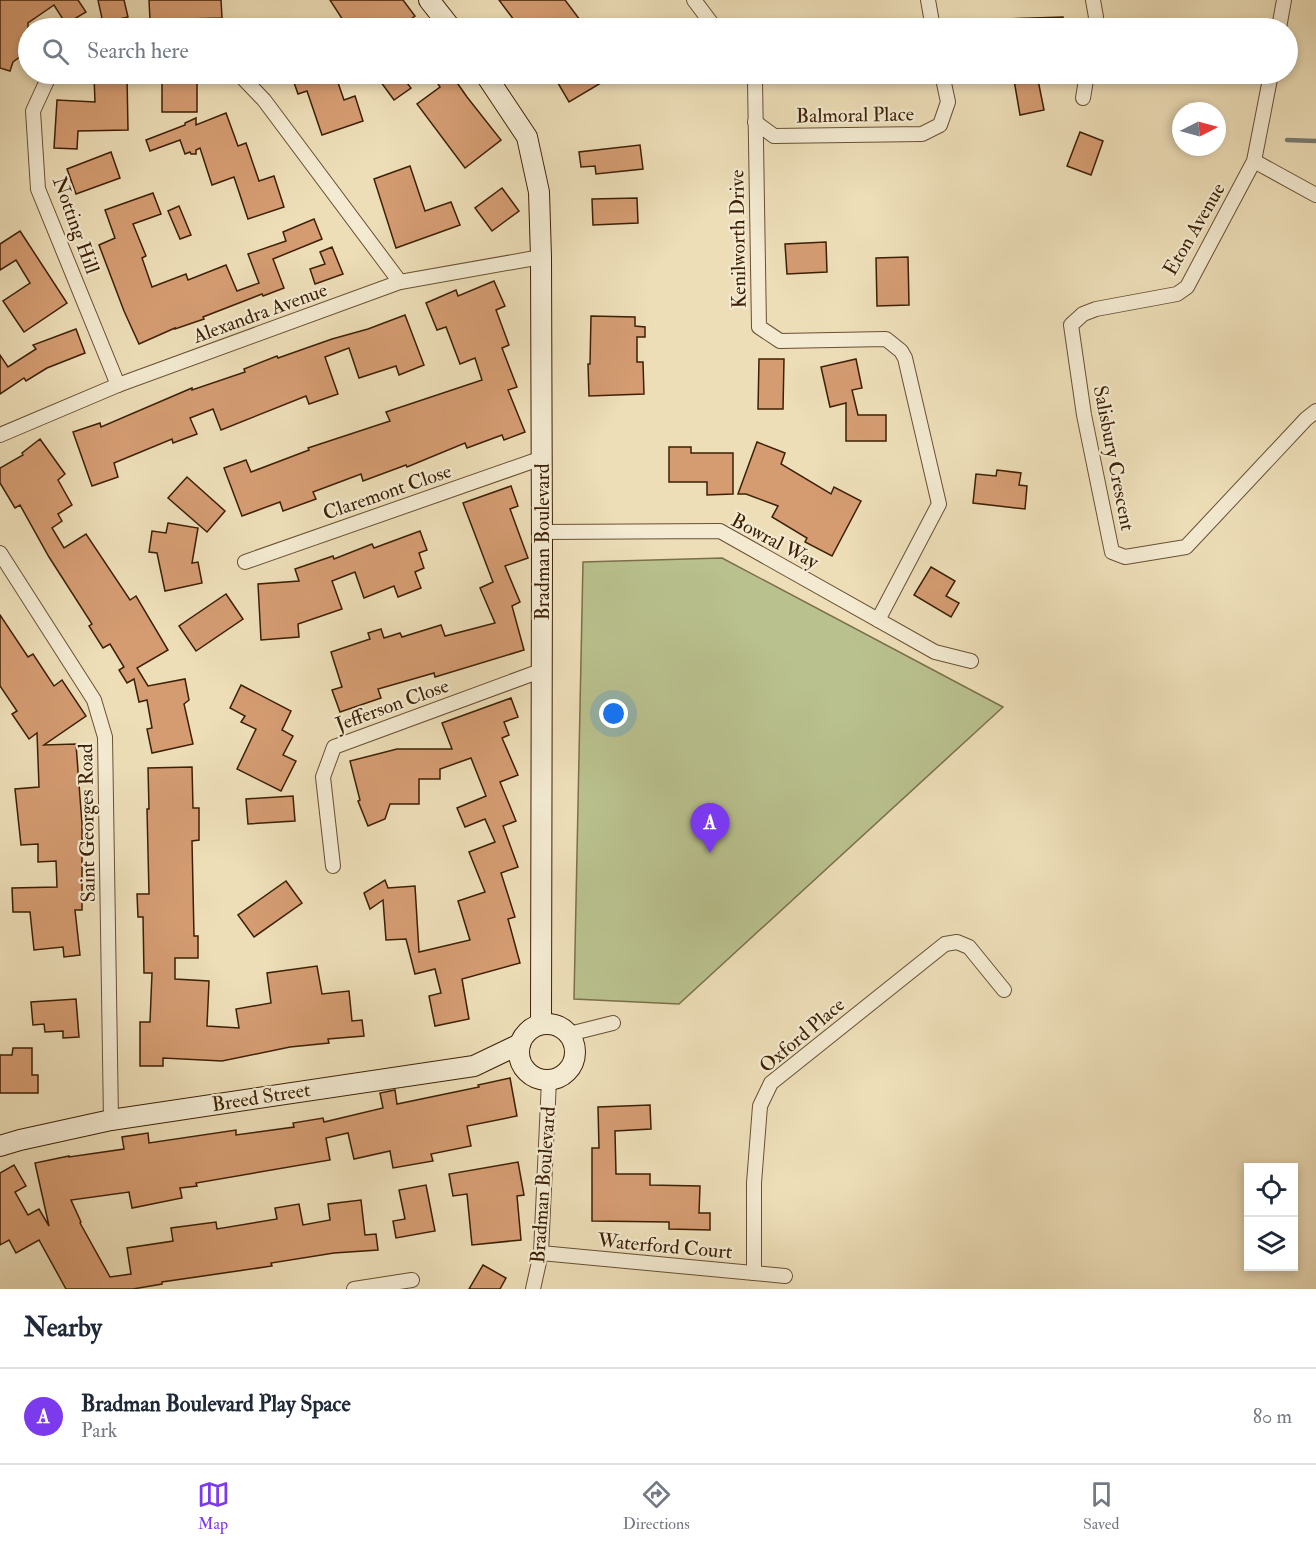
<!DOCTYPE html>
<style>
:root{--surface:#fff;--page:#f2f2f3;--text:#1f2937;--muted:#747a83;--line:#e0e1e3;--accent:#7c3aed}
body{margin:0;font-family:"IM FELL Double Pica",serif;background:var(--page);color:var(--text)}
.controls{position:absolute;right:18px;bottom:18px;display:grid;overflow:hidden;border-radius:0px;box-shadow:0 3px 9px #0003}
.controls button{width:54px;height:54px;display:grid;place-items:center;padding:0;border:0;border-bottom:2px solid var(--line);background:var(--surface);color:var(--text);font:30px sans-serif}
.compass{position:absolute;left:1172px;top:102px;width:54px;height:54px;border-radius:50%;background:var(--surface);box-shadow:0 3px 9px #0003;rotate:84deg}
.you{position:absolute;left:614px;top:714px;width:21px;height:21px;margin:-15px;border:4px solid #fff;border-radius:50%;background:#1a73e8;box-shadow:0 0 0 9px #1a73e833}
.badge{display:grid;place-items:center;width:39px;height:39px;border-radius:50%;background:var(--accent);color:#fff;font-size:20px;font-weight:700}
.pin{position:absolute;translate:-50% -50px;filter:drop-shadow(0 2px 3px #0008)}
.pin::after{content:'';position:absolute;top:32px;width:21px;height:18px;background:inherit;clip-path:polygon(0 0,100% 0,50% 100%)}
.list{margin:0;padding:0;list-style:none}
h2{display:flex;justify-content:space-between;align-items:center;height:78px;margin:0;padding:0 24px;font-size:26px}
h2 small{font-size:20px;font-weight:400;color:var(--muted)}
.list li{display:grid;grid-template-columns:39px 1fr auto;gap:18px;align-items:center;box-sizing:border-box;height:96px;padding:0 24px;border-top:2px solid var(--line)}
.list b{display:block;font-size:22px;white-space:nowrap}
.list p{margin:0;font-size:20px;white-space:nowrap;color:var(--muted)}
.list em{font-size:20px;font-style:normal;color:var(--muted)}
.icon{flex:none;width:33px;height:33px;fill:none;stroke:currentColor;stroke-width:2;stroke-linecap:round;stroke-linejoin:round}
.map{position:relative;flex:none;width:1316px;height:1289px;overflow:hidden}
.search{position:absolute;background:var(--surface);box-shadow:0 3px 9px #0003;left:18px;right:18px;top:18px;height:66px;display:flex;align-items:center;gap:15px;box-sizing:border-box;padding:0 21px;border-radius:33px;color:var(--muted);font-size:22px}
.sheet{height:174px;background:var(--surface)}
nav{display:flex;justify-content:space-around;align-items:center;box-sizing:border-box;height:84px;border-top:2px solid var(--line);background:var(--surface);font-size:16px;color:var(--muted)}
nav a{display:grid;justify-items:center;gap:3px}
nav .on{color:var(--accent)}
.map>svg:first-child{display:block}
.green{fill:#b9c18e;stroke:#7b704a;stroke-width:1.5}
.lines{fill:none;stroke-linecap:round;stroke-linejoin:round}
.stream{stroke:#777c72;stroke-width:4.5}
.building{fill:#d59c72;stroke:#3d2005;stroke-width:1.5}
.street-casing{stroke:#695032;stroke-width:16}
.secondary-casing{stroke:#3d2005;stroke-width:22}
.street{stroke:#f3ead1;stroke-width:14}
.secondary{stroke:#f3ead1;stroke-width:20}
.labels{text-anchor:middle;dominant-baseline:central;stroke-width:4.5;stroke-linejoin:round;paint-order:stroke}
.street-label{font-size:20px;fill:#3d2005;stroke:#f3ead1}
</style>
<div class="map">
<svg width="1316" height="1289" viewBox="0 0 1316 1289">
<rect width="100%" height="100%" fill="#eddeb8"/>
<filter id="stains"><feTurbulence type="fractalNoise" baseFrequency=".00333" numOctaves="4"/><feColorMatrix values="0 0 0 0 .2 0 0 0 0 .09 0 0 0 0 .02 0 0 0 .5 -.17"/></filter>
<radialGradient id="worn" r=".72"><stop offset=".6" stop-color="#630" stop-opacity="0"/><stop offset="1" stop-color="#630" stop-opacity=".3"/></radialGradient>
<path class="green" d="M 722,558 L 1003,707 L 679,1004 L 574,999 L 583,562 Z"/>
<g class="lines">
<path class="stream" d="M 1287,140 L 1316,141"/>
</g>
<g class="building">
<path d="M 0,0 L 78,0 L 86,12 L 66,24 L 54,5 L 28,23 L 28,51 L 13,62 L 10,71 L 0,68 Z"/>
<path d="M 98,0 L 124,0 L 128,17 L 103,23 Z"/>
<path d="M 149,0 L 221,0 L 222,18 L 150,20 Z"/>
<path d="M 330,0 L 403,0 L 415,16 L 398,28 L 348,28 Z"/>
<path d="M 499,0 L 565,0 L 586,28 L 520,28 Z"/>
<path d="M 1063,17 L 1063,28 L 1005,28 L 1005,19 Z"/>
<path d="M 291,74 L 335,74 L 344,100 L 355,96 L 363,121 L 322,135 L 307,91 L 298,94 Z"/>
<path d="M 375,74 L 400,74 L 411,88 L 394,100 Z"/>
<path d="M 443,74 L 451,74 L 467,97 L 501,140 L 465,168 L 417,104 L 440,87 L 435,79 Z"/>
<path d="M 561,74 L 616,74 L 569,102 L 555,78 Z"/>
<path d="M 1037,75 L 1044,110 L 1020,115 L 1014,80 Z"/>
<path d="M 127,76 L 128,130 L 78,131 L 77,149 L 54,148 L 57,100 L 95,102 L 94,77 Z"/>
<rect x="162" y="80" width="35" height="32"/>
<path d="M 226,113 L 238,146 L 246,143 L 259,181 L 274,176 L 284,207 L 248,219 L 234,177 L 212,185 L 200,148 L 196,150 L 196,154 L 191,154 L 190,152 L 185,154 L 180,140 L 150,151 L 146,140 L 185,125 L 185,123 L 196,118 L 196,125 Z"/>
<path d="M 1080,132 L 1103,141 L 1091,175 L 1067,166 Z"/>
<path d="M 640,145 L 643,169 L 596,174 L 595,166 L 581,167 L 579,152 Z"/>
<path d="M 111,152 L 120,178 L 76,194 L 67,169 Z"/>
<path d="M 410,166 L 425,211 L 451,202 L 460,225 L 396,248 L 374,179 Z"/>
<path d="M 502,188 L 519,211 L 492,231 L 475,208 Z"/>
<path d="M 153,193 L 161,214 L 133,224 L 146,256 L 142,258 L 152,287 L 186,274 L 188,280 L 226,265 L 237,291 L 259,283 L 248,254 L 286,241 L 283,232 L 314,219 L 322,239 L 273,259 L 284,288 L 263,296 L 262,294 L 203,317 L 204,319 L 175,329 L 175,328 L 139,344 L 124,311 L 99,245 L 115,238 L 105,210 Z"/>
<path d="M 637,198 L 638,223 L 593,225 L 592,199 Z"/>
<path d="M 179,206 L 191,235 L 180,239 L 168,211 Z"/>
<path d="M 20,231 L 67,303 L 24,332 L 3,301 L 30,283 L 16,260 L 0,270 L 0,244 Z"/>
<path d="M 826,242 L 827,272 L 787,274 L 785,244 Z"/>
<path d="M 332,247 L 343,274 L 315,284 L 310,269 L 325,264 L 320,252 Z"/>
<path d="M 908,257 L 909,305 L 877,306 L 876,258 Z"/>
<path d="M 494,281 L 505,306 L 496,310 L 509,345 L 502,348 L 517,387 L 508,390 L 525,432 L 504,440 L 502,435 L 467,448 L 465,443 L 407,467 L 406,465 L 363,481 L 361,474 L 313,492 L 316,499 L 283,511 L 280,502 L 242,516 L 224,468 L 246,460 L 251,472 L 309,450 L 308,448 L 390,421 L 386,412 L 482,380 L 475,358 L 460,364 L 446,327 L 437,330 L 426,303 L 456,290 L 458,296 Z"/>
<path d="M 405,315 L 424,365 L 399,375 L 396,366 L 359,378 L 349,348 L 325,357 L 338,394 L 309,404 L 306,396 L 221,430 L 213,409 L 190,418 L 197,434 L 173,443 L 172,439 L 114,463 L 118,477 L 92,486 L 73,432 L 100,423 L 101,427 L 192,388 L 192,390 L 245,372 L 244,369 L 277,356 L 278,358 L 332,339 L 368,329 Z"/>
<path d="M 591,316 L 635,317 L 635,326 L 645,327 L 645,337 L 637,337 L 637,362 L 643,362 L 644,394 L 589,396 L 588,364 L 590,364 Z"/>
<path d="M 76,329 L 85,353 L 47,368 L 26,381 L 24,378 L 0,394 L 0,355 L 8,367 L 36,349 L 33,345 Z"/>
<path d="M 759,359 L 784,359 L 783,409 L 758,409 Z"/>
<path d="M 856,359 L 862,388 L 852,390 L 858,415 L 886,415 L 886,441 L 846,441 L 846,403 L 830,407 L 821,367 Z"/>
<path d="M 40,439 L 65,474 L 58,480 L 72,505 L 58,514 L 62,521 L 52,528 L 64,548 L 86,534 L 130,600 L 136,596 L 168,650 L 137,668 L 148,686 L 185,679 L 189,700 L 184,704 L 193,744 L 152,753 L 147,729 L 152,728 L 147,700 L 139,702 L 134,679 L 127,683 L 119,670 L 124,667 L 110,644 L 103,648 L 89,626 L 92,624 L 49,557 L 20,505 L 15,508 L 0,483 L 0,468 L 23,455 L 22,453 Z"/>
<path d="M 757,442 L 785,453 L 781,464 L 831,494 L 834,487 L 861,501 L 832,556 L 805,542 L 807,538 L 772,517 L 778,506 L 746,494 L 738,494 Z"/>
<path d="M 669,447 L 691,447 L 691,453 L 733,453 L 733,494 L 707,495 L 707,482 L 669,482 Z"/>
<path d="M 997,470 L 1021,473 L 1019,485 L 1027,486 L 1025,509 L 973,503 L 976,474 L 996,476 Z"/>
<path d="M 187,477 L 225,511 L 207,532 L 168,498 Z"/>
<path d="M 511,486 L 518,506 L 510,509 L 528,558 L 505,566 L 520,602 L 512,606 L 524,650 L 435,677 L 434,673 L 378,689 L 381,698 L 340,712 L 332,690 L 342,687 L 331,652 L 370,639 L 368,633 L 381,629 L 384,638 L 400,633 L 402,637 L 441,625 L 445,636 L 495,623 L 480,588 L 493,582 L 463,503 Z"/>
<path d="M 168,523 L 198,528 L 192,563 L 198,562 L 202,583 L 165,591 L 157,553 L 149,552 L 152,531 L 166,533 Z"/>
<path d="M 420,531 L 427,550 L 419,553 L 424,568 L 415,572 L 421,588 L 398,597 L 394,586 L 364,598 L 355,572 L 332,581 L 342,609 L 298,624 L 299,637 L 261,640 L 258,584 L 299,581 L 295,569 L 333,556 L 334,559 L 372,544 L 374,548 Z"/>
<path d="M 931,567 L 955,581 L 946,596 L 959,603 L 951,617 L 914,595 Z"/>
<path d="M 226,594 L 243,619 L 196,651 L 179,626 Z"/>
<path d="M 0,615 L 28,657 L 33,654 L 54,686 L 62,680 L 86,716 L 44,745 L 76,744 L 82,824 L 82,910 L 75,910 L 80,955 L 64,957 L 63,947 L 34,950 L 30,912 L 13,912 L 12,888 L 57,887 L 56,861 L 38,862 L 38,844 L 21,845 L 15,789 L 39,787 L 37,733 L 29,739 L 12,714 L 17,711 L 0,686 Z"/>
<path d="M 241,685 L 291,711 L 282,730 L 293,736 L 283,755 L 296,761 L 281,791 L 237,769 L 256,729 L 241,722 L 245,716 L 230,708 Z"/>
<path d="M 511,698 L 518,717 L 504,722 L 509,735 L 502,738 L 518,775 L 500,782 L 516,821 L 503,826 L 518,867 L 501,873 L 515,917 L 508,919 L 520,963 L 462,979 L 469,1019 L 435,1026 L 429,996 L 441,993 L 435,969 L 415,974 L 406,939 L 386,940 L 383,900 L 370,909 L 364,893 L 385,880 L 388,888 L 415,886 L 419,952 L 470,940 L 458,901 L 485,892 L 469,852 L 495,842 L 485,819 L 465,827 L 457,808 L 486,796 L 471,758 L 440,769 L 440,779 L 419,779 L 419,804 L 390,804 L 385,819 L 368,826 L 358,801 L 360,800 L 350,761 L 397,749 L 452,749 L 442,723 Z"/>
<path d="M 192,767 L 193,808 L 199,808 L 199,840 L 192,841 L 194,936 L 198,936 L 198,958 L 175,958 L 175,979 L 209,981 L 207,1026 L 239,1028 L 236,1009 L 271,1003 L 267,973 L 317,966 L 322,994 L 349,991 L 352,1021 L 362,1020 L 364,1036 L 328,1039 L 329,1043 L 290,1047 L 222,1061 L 163,1058 L 163,1066 L 140,1066 L 140,1022 L 150,1022 L 152,973 L 144,973 L 143,917 L 138,917 L 137,894 L 149,894 L 147,809 L 149,809 L 148,768 Z"/>
<path d="M 293,796 L 295,821 L 248,824 L 246,799 Z"/>
<path d="M 286,881 L 302,903 L 254,937 L 238,915 Z"/>
<path d="M 76,999 L 79,1037 L 63,1038 L 63,1031 L 45,1032 L 44,1024 L 33,1025 L 31,1002 Z"/>
<path d="M 13,1048 L 32,1048 L 32,1075 L 38,1075 L 38,1093 L 0,1093 L 0,1055 L 12,1055 Z"/>
<path d="M 510,1078 L 517,1116 L 467,1126 L 471,1146 L 431,1154 L 433,1161 L 393,1168 L 390,1151 L 354,1159 L 348,1133 L 326,1138 L 330,1160 L 196,1183 L 197,1186 L 180,1188 L 182,1198 L 132,1208 L 129,1192 L 71,1200 L 81,1222 L 80,1223 L 110,1277 L 131,1274 L 127,1248 L 173,1241 L 171,1228 L 216,1222 L 217,1229 L 277,1219 L 275,1208 L 299,1204 L 303,1225 L 330,1220 L 328,1204 L 361,1200 L 365,1235 L 376,1234 L 378,1250 L 334,1253 L 271,1263 L 272,1266 L 162,1282 L 162,1284 L 133,1289 L 66,1289 L 39,1240 L 16,1253 L 9,1240 L 0,1245 L 0,1173 L 14,1165 L 26,1186 L 15,1192 L 28,1215 L 39,1209 L 49,1226 L 35,1163 L 69,1156 L 69,1157 L 124,1149 L 122,1137 L 148,1133 L 149,1143 L 236,1130 L 236,1135 L 294,1127 L 293,1123 L 323,1118 L 324,1122 L 383,1108 L 380,1093 L 395,1090 L 397,1104 L 479,1087 L 478,1085 Z"/>
<path d="M 650,1105 L 651,1129 L 615,1131 L 616,1174 L 650,1174 L 650,1185 L 700,1186 L 699,1213 L 710,1213 L 710,1230 L 669,1229 L 669,1222 L 592,1221 L 592,1148 L 599,1148 L 598,1107 Z"/>
<path d="M 518,1162 L 524,1195 L 517,1196 L 521,1240 L 472,1245 L 467,1194 L 453,1196 L 449,1174 Z"/>
<path d="M 426,1185 L 435,1231 L 396,1238 L 393,1221 L 405,1219 L 399,1190 Z"/>
<path d="M 483,1265 L 506,1278 L 500,1289 L 469,1289 Z"/>
</g>
<g class="lines">
<g class="street-casing">
<g id="street">
<path d="M 694,0 L 715,28"/>
<path d="M 928,0 L 933,28"/>
<path d="M 1093,0 L 1096,17 L 1094,28"/>
<path d="M 1279,28 L 1284,0"/>
<path d="M 50,74 L 33,111 L 38,189 L 118,385"/>
<path d="M 239,74 L 264,100 L 400,282"/>
<path d="M 749,74 L 755,80 L 759,327 L 780,341 L 886,339 L 901,351 L 905,358 L 939,504 L 878,620"/>
<path d="M 1271,74 L 1254,161 L 1187,287 L 1177,294 L 1096,309 L 1083,314 L 1071,325 L 1084,415 L 1112,552 L 1125,557 L 1186,547 L 1306,419 L 1316,411"/>
<path d="M 1083,98 L 1087,74"/>
<path d="M 755,122 L 774,136 L 922,134 L 940,125 L 948,102 L 942,74"/>
<path d="M 1254,161 L 1316,195"/>
<path d="M 0,435 L 118,385 L 400,282 L 541,257"/>
<path d="M 542,532 L 720,531 L 935,652 L 971,661"/>
<path d="M 0,553 L 94,700 L 105,737 L 111,1120"/>
<path d="M 245,562 L 542,458"/>
<path d="M 333,866 L 323,777 L 334,747 L 543,670"/>
<path d="M 569,1034 L 613,1023"/>
<path d="M 541,1253 L 785,1276"/>
<path d="M 754,1273 L 754,1183 L 760,1106 L 771,1083 L 945,944 L 957,942 L 969,947 L 1004,990"/>
<path d="M 354,1289 L 412,1280"/>
<path d="M 533,1289 L 541,1253 L 549,1080"/>
</g>
</g>
<g class="secondary-casing">
<g id="secondary">
<path d="M 429,0 L 451,28"/>
<path d="M 485,74 L 527,137 L 539,192 L 541,257 L 542,550 L 541,1024"/>
<circle cx="547" cy="1052" r="28"/>
<path d="M 0,1146 L 20,1140 L 111,1120 L 474,1066 L 520,1044"/>
</g>
</g>
<use href="#street" class="street"/>
<use href="#secondary" class="secondary"/>
</g>
<g class="labels">
<g class="street-label">
<text transform="translate(855 115) rotate(-1)">Balmoral Place</text>
<text transform="translate(76 225) rotate(70)">Notting Hill</text>
<text transform="translate(1194 229) rotate(-60)">Eton Avenue</text>
<text transform="translate(738 239) rotate(-91)">Kenilworth Drive</text>
<text transform="translate(260 313) rotate(-20)">Alexandra Avenue</text>
<text transform="translate(1114 458) rotate(79)">Salisbury Crescent</text>
<text transform="translate(387 492) rotate(-19)">Claremont Close</text>
<text transform="translate(775 541) rotate(28)">Bowral Way</text>
<text transform="translate(542 542) rotate(-90)">Bradman Boulevard</text>
<text transform="translate(392 705) rotate(-20)">Jefferson Close</text>
<text transform="translate(87 823) rotate(-91)">Saint Georges Road</text>
<text transform="translate(802 1035) rotate(-40)">Oxford Place</text>
<text transform="translate(261 1097) rotate(-9)">Breed Street</text>
<text transform="translate(543 1185) rotate(-86)">Bradman Boulevard</text>
<text transform="translate(665 1246) rotate(5)">Waterford Court</text>
</g>
</g>
<rect width="100%" height="100%" filter="url(#stains)"/>
<rect width="100%" height="100%" fill="url(#worn)"/>
</svg>
<div class="controls">
<button><svg class="icon" aria-label="locate" viewBox="0 0 24 24"><circle cx="12" cy="12" r="6"/><path d="M12 2v4M12 18v4M2 12h4M18 12h4"/></svg></button>
<button><svg class="icon" aria-label="layers" viewBox="0 0 24 24"><path d="M12 4l9 5-9 5-9-5zM3 14l9 5 9-5"/></svg></button>
</div>
<svg class="compass" viewBox="-18 -18 36 36"><path d="M0-13l5 13h-10z" fill="#e53935"/><path d="M0 13l5-13h-10z" fill="#747a83"/></svg>
<div class="you"></div>
<div class="pin badge" style="left:710px;top:853px">A</div>
<div class="search"><svg class="icon" aria-label="search" viewBox="0 0 24 24"><circle cx="10" cy="10" r="6"/><path d="M15 15l6 6"/></svg>Search here</div>
</div>
<section class="sheet">
<h2>Nearby<small></small></h2>
<ul class="list">
<li><span class="badge">A</span><div><b>Bradman Boulevard Play Space</b><p>Park</p></div><em>80 m</em></li>
</ul>
</section>
<nav>
<a class="on"><svg class="icon" aria-label="map" viewBox="0 0 24 24"><path d="M3 6l6-2 6 2 6-2v14l-6 2-6-2-6 2zM9 4v14M15 6v14"/></svg>Map</a>
<a><svg class="icon" aria-label="directions" viewBox="0 0 24 24"><path d="M12 3l9 9-9 9-9-9zM9 14v-3h6M13 9l2 2-2 2"/></svg>Directions</a>
<a><svg class="icon" aria-label="saved" viewBox="0 0 24 24"><path d="M7 4h10v16l-5-4-5 4z"/></svg>Saved</a>
</nav>
